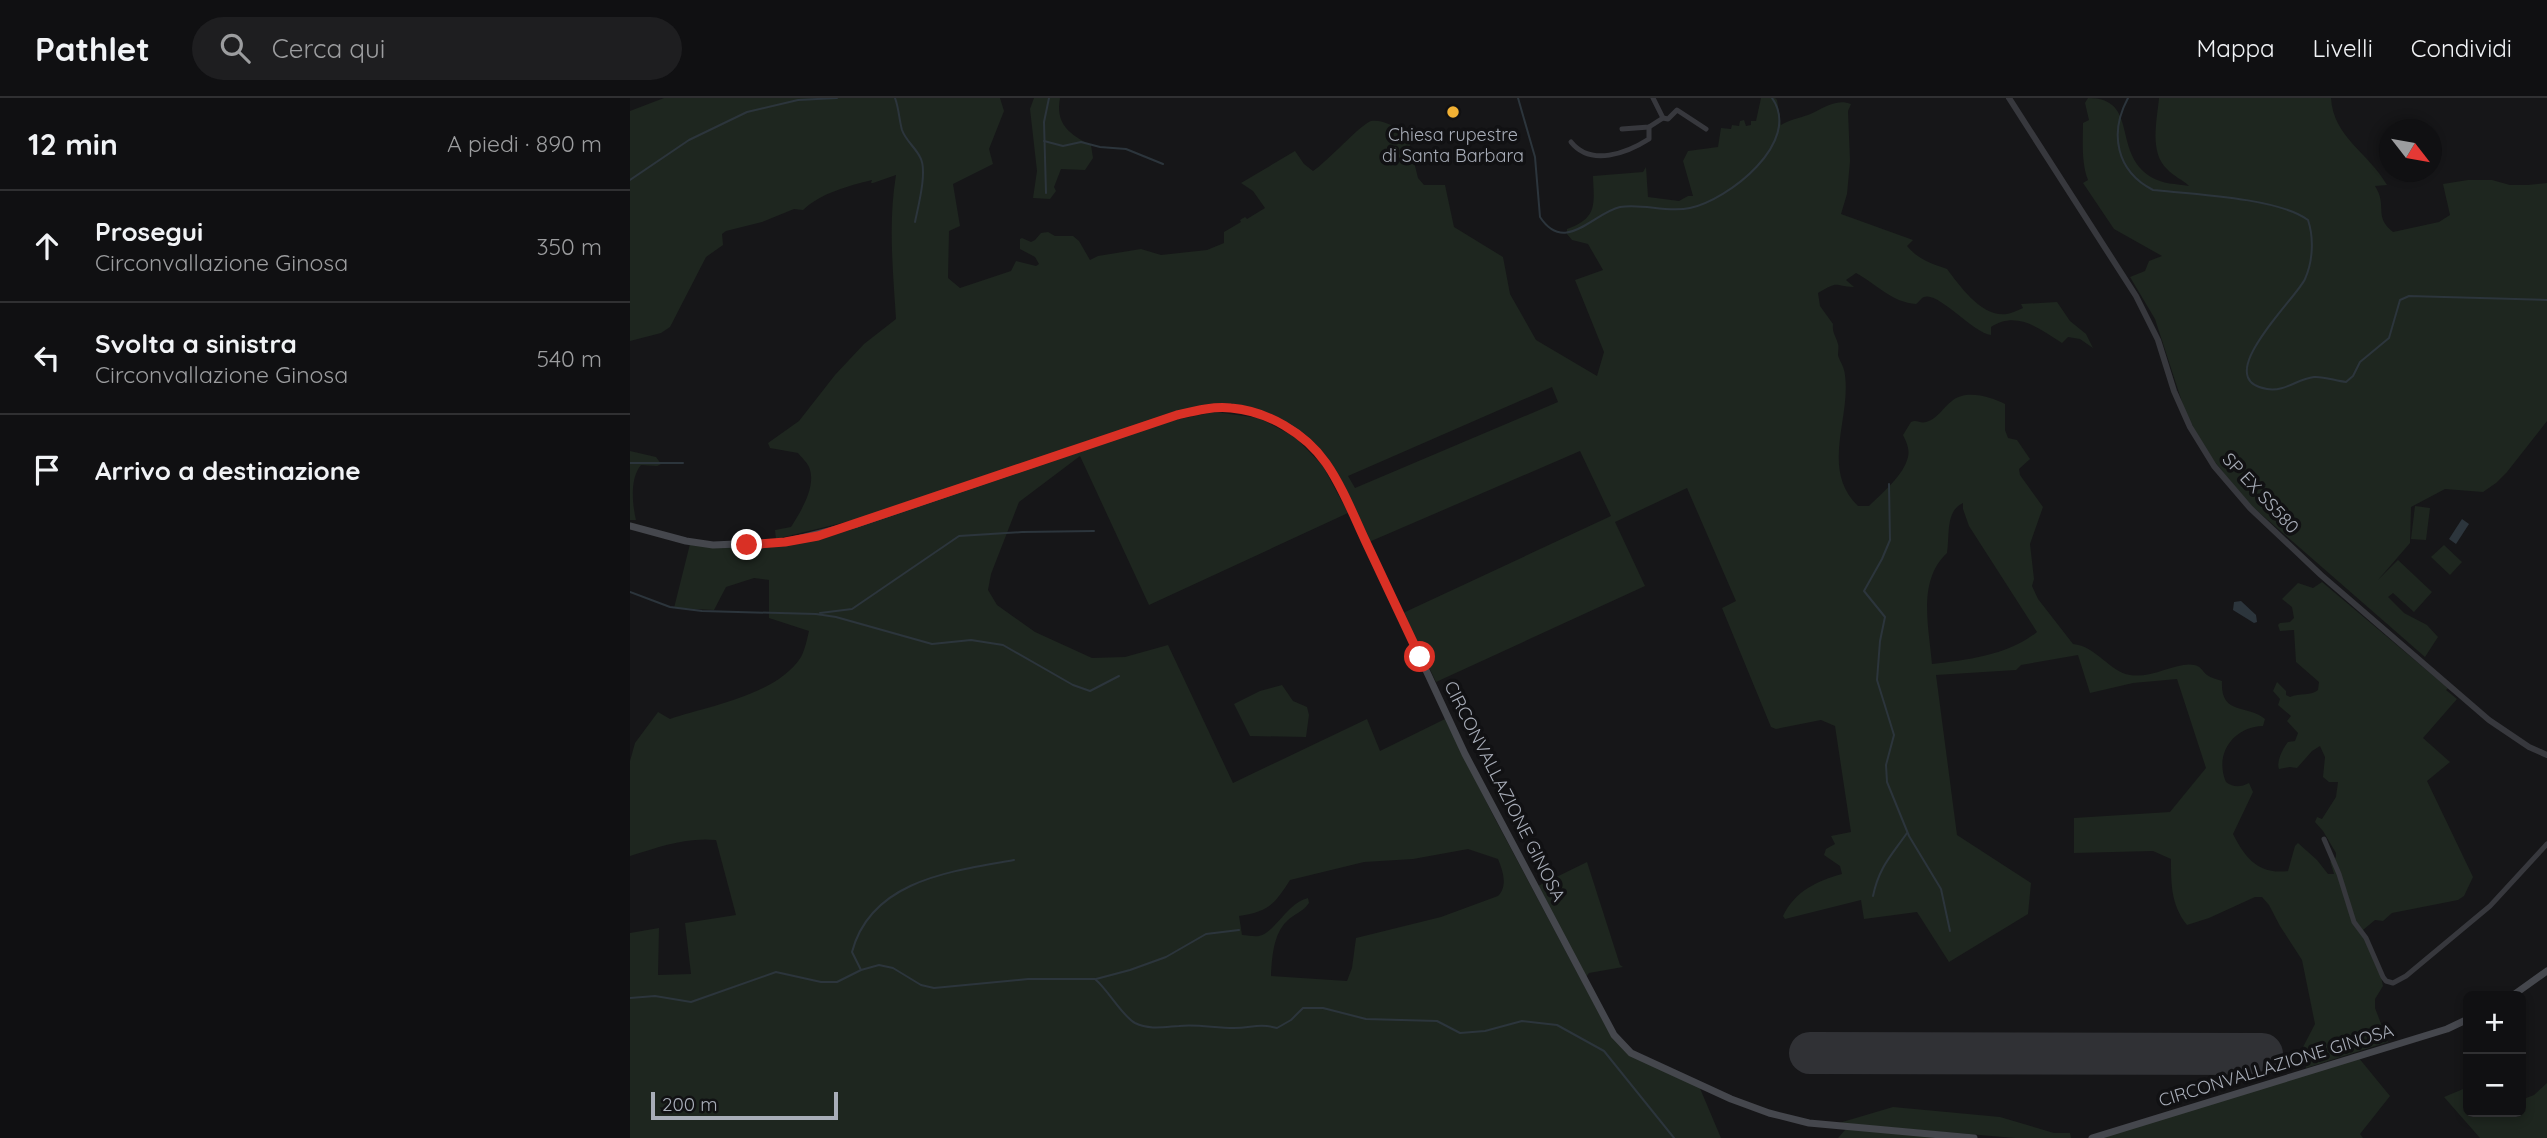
<!DOCTYPE html>
<html lang="it">
<meta charset="utf-8">
<style>
:root{--surface:#101012;--page:#1e1e20;--text:#f1f3f6;--muted:#9c9d9f;--line:#303032}
body{margin:0;font-family:Quicksand,sans-serif;background:var(--page);color:var(--text)}
.controls{position:absolute;right:21px;bottom:21px;display:grid;overflow:hidden;border-radius:10px;box-shadow:0 4px 10px #0003}
.controls button{width:63px;height:63px;display:grid;place-items:center;padding:0;border:0;border-bottom:2px solid var(--line);background:var(--surface);color:var(--text);font:35px sans-serif}
.compass{position:absolute;left:1749px;top:21px;width:63px;height:63px;border-radius:50%;background:var(--surface);box-shadow:0 4px 10px #0003;rotate:121deg}
.scale{position:absolute;left:21px;bottom:18px;width:187px;box-sizing:border-box;padding-left:7px;border:4px solid #a8adb8;border-top:0;font-size:19px;line-height:24px;white-space:nowrap;color:#a8adb8;-webkit-text-stroke:5px #111113;paint-order:stroke}
.stop{position:absolute;width:21px;height:21px;margin:-16px;border:5px solid #d93025;border-radius:50%;background:#fff}
.stop.end{background:#d93025;border-color:#fff;box-shadow:0 2px 7px #0008}
.list{margin:0;padding:0;list-style:none}
h2{display:flex;justify-content:space-between;align-items:center;height:91px;margin:0;padding:0 28px;font-size:30px}
h2 small{font-size:23px;font-weight:400;color:var(--muted)}
.list li{display:grid;grid-template-columns:46px 1fr auto;gap:21px;align-items:center;box-sizing:border-box;height:112px;padding:0 28px;border-top:2px solid var(--line)}
.list b{display:block;font-size:26px;white-space:nowrap}
.list p{margin:0;font-size:23px;white-space:nowrap;color:var(--muted)}
.list em{font-size:23px;font-style:normal;color:var(--muted)}
.icon{flex:none;width:38px;height:38px;fill:none;stroke:currentColor;stroke-width:2;stroke-linecap:round;stroke-linejoin:round}
.map{position:relative;flex:none;width:1917px;height:1040px;overflow:hidden}
header{display:flex;align-items:center;gap:42px;box-sizing:border-box;height:98px;padding:0 35px;background:var(--surface);border-bottom:2px solid var(--line)}
header strong{font-size:33px}
nav{display:flex;gap:38px;margin-inline-start:auto;font-size:24px}
.search{width:490px;height:63px;background:var(--page);display:flex;align-items:center;gap:18px;box-sizing:border-box;padding:0 24px;border-radius:38px;color:var(--muted);font-size:26px}
main{display:flex}
aside{flex:1;background:var(--surface)}
.map>svg:first-child{display:block}
.green{fill:#1e261f;fill-rule:evenodd}
.water{fill:#2c353c}
.lines{fill:none;stroke-linecap:round;stroke-linejoin:round}
.stream{stroke:#2c353c;stroke-width:2}
.runway{stroke:#303135;stroke-width:42}
.minor{stroke:#37383d;stroke-width:5}
.tertiary{stroke:#37383d;stroke-width:6}
.secondary{stroke:#45474d;stroke-width:7}
.route{stroke:#d93025;stroke-width:9}
.poi-dot{fill:#f2b134;stroke:#111113;stroke-width:2.5}
.labels{text-anchor:middle;dominant-baseline:central;stroke-width:7;stroke-linejoin:round;paint-order:stroke}
.poi-label{font-size:18px;fill:#a8adb8;stroke:#111113}
.street-label{font-size:18px;fill:#a8adb8;stroke:#111113}
</style>
<header>
<strong>Pathlet</strong>
<div class="search"><svg class="icon" aria-label="search" viewBox="0 0 24 24"><circle cx="10" cy="10" r="6"/><path d="M15 15l6 6"/></svg>Cerca qui</div>
<nav><a>Mappa</a><a>Livelli</a><a>Condividi</a></nav>
</header>
<main>
<aside>
<h2>12 min<small>A piedi · 890 m</small></h2>
<ul class="list">
<li><svg class="icon" aria-label="ahead" viewBox="0 0 24 24"><path d="M12 20V5M6 11l6-6 6 6"/></svg><div><b>Prosegui</b><p>Circonvallazione Ginosa</p></div><em>350 m</em></li>
<li><svg class="icon" aria-label="left" viewBox="0 0 24 24"><path d="M17 20v-9H6M10 6l-5 5 5 5"/></svg><div><b>Svolta a sinistra</b><p>Circonvallazione Ginosa</p></div><em>540 m</em></li>
<li><svg class="icon" aria-label="arrive" viewBox="0 0 24 24"><path d="M6 21V4h12l-3 4 3 4H6"/></svg><div><b>Arrivo a destinazione</b></div></li>
</ul>
</aside>
<div class="map">
<svg width="1917" height="1040" viewBox="0 0 1917 1040">
<rect width="100%" height="100%" fill="#161618"/>
<g class="green">
<path d="M 34,0 L 370,0 L 374,13 L 359,51 L 363,66 L 323,86 L 330,128 L 319,133 L 318,180 L 330,190 L 381,173 L 386,163 L 406,168 L 409,166 L 405,159 L 390,151 L 390,141 L 392,140 L 401,144 L 405,142 L 411,135 L 418,134 L 425,138 L 443,138 L 449,143 L 460,162 L 468,158 L 511,151 L 531,157 L 577,152 L 594,145 L 594,134 L 611,124 L 610,122 L 615,119 L 617,121 L 635,110 L 623,93 L 611,85 L 665,53 L 674,66 L 683,73 C 697,64 731,26 741,23 C 753,21 767,30 777,36 L 788,80 L 794,87 L 815,87 L 824,129 L 873,159 L 880,196 L 906,242 L 967,278 L 974,254 L 945,182 L 973,172 L 958,146 L 942,142 L 937,136 L 937,131 C 968,120 964,106 963,78 L 1013,74 L 1016,69 L 1018,99 L 1049,103 L 1058,98 L 1063,98 L 1053,63 L 1058,53 L 1088,49 L 1091,30 L 1101,31 L 1102,27 L 1109,28 L 1110,23 L 1114,22 L 1116,28 L 1121,27 L 1121,23 L 1126,23 L 1131,0 L 1145,0 L 1147,2 L 1151,27 C 1159,22 1169,20 1178,17 C 1192,12 1204,0 1221,6 L 1218,13 L 1220,63 L 1217,96 L 1211,116 L 1283,142 L 1277,148 C 1289,162 1300,165 1317,171 C 1330,188 1352,220 1377,216 C 1382,215 1388,212 1393,210 L 1391,206 L 1427,204 L 1440,223 L 1456,236 L 1463,250 L 1450,241 L 1438,239 L 1432,245 C 1410,231 1387,212 1361,229 L 1361,237 C 1342,234 1308,193 1294,199 C 1291,200 1289,204 1286,206 C 1263,205 1245,185 1226,175 L 1216,182 L 1224,189 C 1202,188 1210,182 1188,195 L 1190,208 L 1203,226 C 1202,235 1206,238 1208,246 C 1209,249 1208,253 1208,257 C 1209,262 1214,268 1215,277 C 1221,321 1190,371 1228,408 L 1239,408 C 1252,395 1274,377 1278,359 C 1280,351 1276,343 1273,337 L 1281,324 C 1287,321 1290,326 1296,324 C 1308,321 1313,309 1322,303 C 1336,291 1361,299 1375,306 L 1375,332 L 1378,340 L 1387,342 L 1400,361 L 1389,371 L 1390,377 L 1413,409 L 1400,446 L 1404,481 L 1402,488 L 1408,501 L 1443,546 C 1466,548 1480,574 1500,577 C 1521,581 1549,563 1564,567 C 1571,568 1572,573 1577,577 C 1581,580 1587,581 1592,583 C 1590,618 1617,606 1635,621 L 1633,628 C 1603,629 1584,656 1596,684 C 1604,690 1611,689 1619,685 L 1623,694 L 1603,736 C 1615,760 1629,777 1658,773 L 1665,748 L 1668,745 L 1687,762 L 1698,776 L 1704,776 L 1700,763 L 1702,764 L 1706,759 L 1706,755 L 1693,733 L 1685,724 L 1687,719 L 1692,721 L 1706,699 L 1708,684 L 1699,684 L 1693,679 L 1695,659 L 1690,648 L 1682,653 L 1667,670 L 1660,669 L 1649,671 C 1646,664 1653,650 1658,644 L 1665,643 L 1668,635 L 1657,623 L 1661,618 L 1648,607 L 1650,601 L 1643,593 L 1647,584 L 1656,593 L 1656,597 L 1660,599 C 1669,595 1682,598 1688,592 L 1689,584 L 1666,564 L 1664,532 L 1650,533 L 1648,527 L 1650,525 L 1660,524 L 1664,520 L 1662,509 L 1652,501 L 1668,485 L 1683,490 L 1692,484 L 1818,590 L 1816,592 L 1827,601 L 1793,640 L 1820,664 L 1797,683 L 1843,779 L 1834,798 L 1828,802 L 1762,815 L 1753,823 L 1745,822 L 1733,832 L 1749,869 L 1753,888 L 1745,901 L 1745,910 L 1758,944 L 1676,970 L 1677,964 L 1673,949 L 1685,926 L 1672,862 L 1650,828 L 1639,807 L 1632,799 L 1625,799 L 1579,820 L 1557,827 C 1541,807 1541,786 1541,761 L 1523,753 L 1444,755 L 1444,720 L 1540,714 L 1576,670 L 1547,581 L 1503,585 L 1460,595 L 1448,557 L 1391,567 L 1386,572 L 1306,577 L 1327,737 L 1401,785 L 1398,816 L 1319,864 L 1287,814 L 1234,821 L 1231,802 L 1155,821 L 1153,818 C 1165,793 1187,783 1212,776 L 1210,768 L 1194,757 L 1196,751 L 1205,746 L 1201,738 L 1221,734 L 1205,628 L 1191,622 L 1146,631 L 1141,629 L 1092,510 L 1106,503 L 1057,390 L 985,424 L 1015,488 L 806,584 L 773,515 L 981,418 L 950,353 L 739,444 L 701,368 L 649,322 L 574,308 L 545,314 L 224,422 L 146,441 L 145,432 L 161,429 C 171,413 187,388 179,369 C 177,364 171,359 168,355 L 140,350 L 138,345 L 169,323 L 205,277 L 234,246 L 266,221 C 263,173 258,125 266,77 L 243,85 L 241,85 L 242,82 C 218,88 191,95 173,112 L 164,111 L 132,124 L 96,133 L 92,136 L 93,147 L 76,159 L 40,229 L 31,235 L 0,243 L 0,13 ZM 922,289 L 928,304 L 725,390 L 718,378 ZM 1333,405 L 1333,411 L 1339,428 L 1407,534 C 1378,557 1338,562 1302,566 C 1299,529 1287,483 1317,455 C 1320,438 1315,413 1333,405 Z"/>
<path d="M 404,0 L 430,0 C 425,26 440,37 461,47 L 463,60 L 455,72 L 431,71 L 424,89 L 426,93 L 420,101 L 403,100 L 407,73 L 400,11 Z"/>
<path d="M 1458,0 C 1510,0 1481,54 1521,79 C 1532,86 1547,86 1559,88 C 1553,82 1543,78 1537,71 C 1519,54 1527,22 1529,0 L 1701,0 C 1703,39 1739,55 1757,87 L 1745,88 C 1758,108 1743,118 1763,134 L 1809,124 L 1820,117 L 1813,86 L 1838,82 L 1862,82 L 1880,87 L 1898,87 L 1917,85 L 1917,323 L 1877,374 L 1866,385 L 1853,394 L 1815,391 L 1781,409 L 1780,445 L 1748,482 L 1768,462 L 1802,494 L 1784,514 L 1763,495 L 1758,499 L 1774,515 L 1797,527 L 1808,539 L 1795,559 L 1616,403 L 1573,349 L 1554,310 L 1525,221 L 1500,179 L 1515,173 L 1519,163 L 1532,158 L 1484,131 L 1453,85 L 1458,82 C 1451,64 1453,41 1453,25 L 1459,22 L 1455,5 Z"/>
<path d="M 585,314 L 629,320 L 665,339 L 693,368 L 718,415 L 519,507 L 450,358 L 389,404 L 361,476 L 358,492 L 367,507 L 405,534 L 462,560 L 495,559 L 538,547 L 603,685 L 737,621 L 750,653 L 815,621 L 864,719 L 980,936 L 995,953 L 1069,988 L 1091,1040 L 0,1040 L 0,835 L 29,830 L 28,877 L 61,876 L 55,825 L 106,817 L 86,742 C 56,739 29,749 0,758 L 0,663 L 5,645 L 28,614 L 40,621 C 79,608 147,597 171,559 C 175,552 177,541 179,533 L 139,520 L 139,482 L 124,480 L 96,489 L 84,512 L 44,510 L 60,446 L 117,450 L 193,439 L 540,323 ZM 838,751 L 868,761 C 873,773 878,788 868,798 L 811,819 L 726,840 L 722,870 L 717,883 L 641,878 C 642,861 643,836 657,823 C 664,816 673,814 679,805 L 678,800 C 657,805 645,835 629,838 C 624,839 618,837 612,837 L 609,818 C 639,813 644,807 660,782 L 734,764 L 783,761 Z"/>
<path d="M 0,353 L 26,359 L 31,366 L 27,368 L 11,367 C 0,380 2,405 6,422 L 0,422 Z"/>
<path d="M 1785,408 L 1800,410 L 1796,442 L 1781,441 Z"/>
<path d="M 1814,447 L 1832,464 L 1820,477 L 1801,459 Z"/>
<path d="M 652,587 L 663,603 L 677,609 L 679,617 L 676,639 L 620,638 L 604,606 L 630,593 Z"/>
<path d="M 957,764 L 990,867 L 993,869 L 959,875 L 956,879 L 908,788 Z"/>
<path d="M 1728,959 L 1760,998 L 1730,1036 L 1733,1040 L 1469,1040 Z"/>
<path d="M 1917,985 L 1917,1040 L 1850,1040 L 1814,999 L 1838,989 L 1838,1014 L 1891,1014 L 1891,1002 L 1904,997 Z"/>
<path d="M 1263,1009 L 1370,1019 L 1424,1035 L 1440,1035 L 1441,1040 L 1385,1040 L 1209,1025 Z"/>
<path d="M 1216,1031 L 1319,1040 L 1208,1040 Z"/>
</g>
<g class="water">
<path d="M 1832,421 L 1839,426 L 1826,446 L 1819,441 Z"/>
<path d="M 1611,503 L 1626,517 L 1627,524 L 1624,525 L 1603,512 L 1604,504 Z"/>
</g>
<g class="lines">
<g class="stream">
<path d="M 265,0 C 269,11 269,21 272,32 C 276,43 285,49 290,59 C 298,72 288,109 285,124"/>
<path d="M 888,0 L 905,59 L 910,119 C 935,157 963,115 990,109 C 1013,105 1036,115 1060,110 C 1098,102 1173,44 1142,0"/>
<path d="M 1498,0 C 1479,35 1486,73 1523,92 C 1562,96 1649,100 1678,122 C 1684,140 1683,163 1675,181 C 1666,201 1578,282 1637,291 C 1655,294 1667,281 1684,279 C 1693,278 1706,283 1716,284 L 1723,278 L 1730,264 L 1759,240 L 1770,202 L 1779,198 L 1917,202"/>
<path d="M 414,43 L 433,48 L 451,44 L 470,49 L 496,51 L 533,66"/>
<path d="M 0,82 L 59,42 L 117,14 L 168,2 L 207,0"/>
<path d="M 416,95 L 414,24 L 419,0"/>
<path d="M 0,365 L 53,365"/>
<path d="M 1259,386 L 1260,442 L 1252,461 L 1234,493 L 1255,519 L 1250,543 L 1247,582 L 1264,637 L 1256,667 L 1257,684 L 1279,738 L 1311,791 L 1320,833"/>
<path d="M 0,494 L 40,509 L 72,513 L 186,516 L 206,519 L 302,546 L 341,542 L 373,547 L 443,587 L 460,593 L 489,578"/>
<path d="M 190,515 L 222,511 L 329,438 L 392,434 L 464,433"/>
<path d="M 1243,798 C 1249,769 1261,758 1277,735"/>
<path d="M 231,872 L 222,854 C 241,782 322,773 384,762"/>
<path d="M 466,881 L 500,872 L 536,859 L 576,836 L 609,832"/>
<path d="M 0,900 L 25,898 L 61,904 L 146,874 L 191,884 L 207,884 L 231,872 L 249,867 L 263,870 L 291,887 L 304,890 L 398,881 L 465,881 C 479,893 492,918 505,925 C 519,932 534,929 549,928 C 567,926 585,930 604,930 C 622,930 628,925 647,930 L 661,922 L 673,910 L 693,910 L 736,921 L 807,923 L 830,935 L 855,933 L 892,923 L 927,927 L 974,953 L 1044,1040"/>
</g>
<path class="runway" d="M 1180,955 L 1632,956"/>
<g class="minor">
<path d="M 1023,0 L 1033,20"/>
<path d="M 992,31 L 1019,29 L 1033,20 L 1038,21 L 1047,12 L 1076,31"/>
<path d="M 941,44 C 961,69 997,55 1019,41 L 1019,29"/>
<path d="M 1694,741 L 1709,776 L 1724,824 L 1736,840 L 1753,879 L 1756,883 L 1763,885 L 1776,878 L 1860,808 L 1917,746"/>
</g>
<path class="tertiary" d="M 1379,0 L 1506,198 L 1528,242 L 1544,293 L 1560,329 L 1584,368 L 1620,410 L 1691,477 L 1859,622 L 1899,649 L 1917,657"/>
<g class="secondary">
<path d="M 0,428 L 56,443 L 83,447 L 155,444 L 227,426 L 547,317 C 565,313 583,308 601,310 C 626,313 657,325 676,342 C 693,357 703,377 714,396 L 835,656 L 984,937 L 1001,955 L 1101,1001 L 1139,1015 L 1179,1025 L 1344,1040"/>
<path d="M 1882,898 L 1917,873"/>
<path d="M 1462,1040 L 1817,931 L 1838,921"/>
</g>
</g>
<g class="lines">
<path class="route" d="M 117,447 L 155,444 L 188,438 L 547,317 C 564,313 583,308 601,310 C 637,313 675,335 696,365 C 712,388 723,416 735,442 C 753,481 772,520 790,559"/>
</g>
<circle class="poi-dot" cx="823" cy="14" r="7"/>
<g class="labels">
<g class="poi-label">
<text x="823" y="36">Chiesa rupestre<tspan x="823" dy="21">di Santa Barbara</tspan></text>
</g>
<g class="street-label">
<text transform="translate(1631 395) rotate(47)">SP EX SS580</text>
<text transform="translate(875 693) rotate(63)">CIRCONVALLAZIONE GINOSA</text>
<text transform="translate(1646 967) rotate(-17)">CIRCONVALLAZIONE GINOSA</text>
</g>
</g>
</svg>
<div class="controls">
<button>+</button>
<button>−</button>
</div>
<svg class="compass" viewBox="-18 -18 36 36"><path d="M0-13l5 13h-10z" fill="#e53935"/><path d="M0 13l5-13h-10z" fill="#9c9d9f"/></svg>
<div class="scale">200 m</div>
<div class="stop" style="left:790px;top:559px"></div>
<div class="stop end" style="left:117px;top:447px"></div>
</div>
</main>
